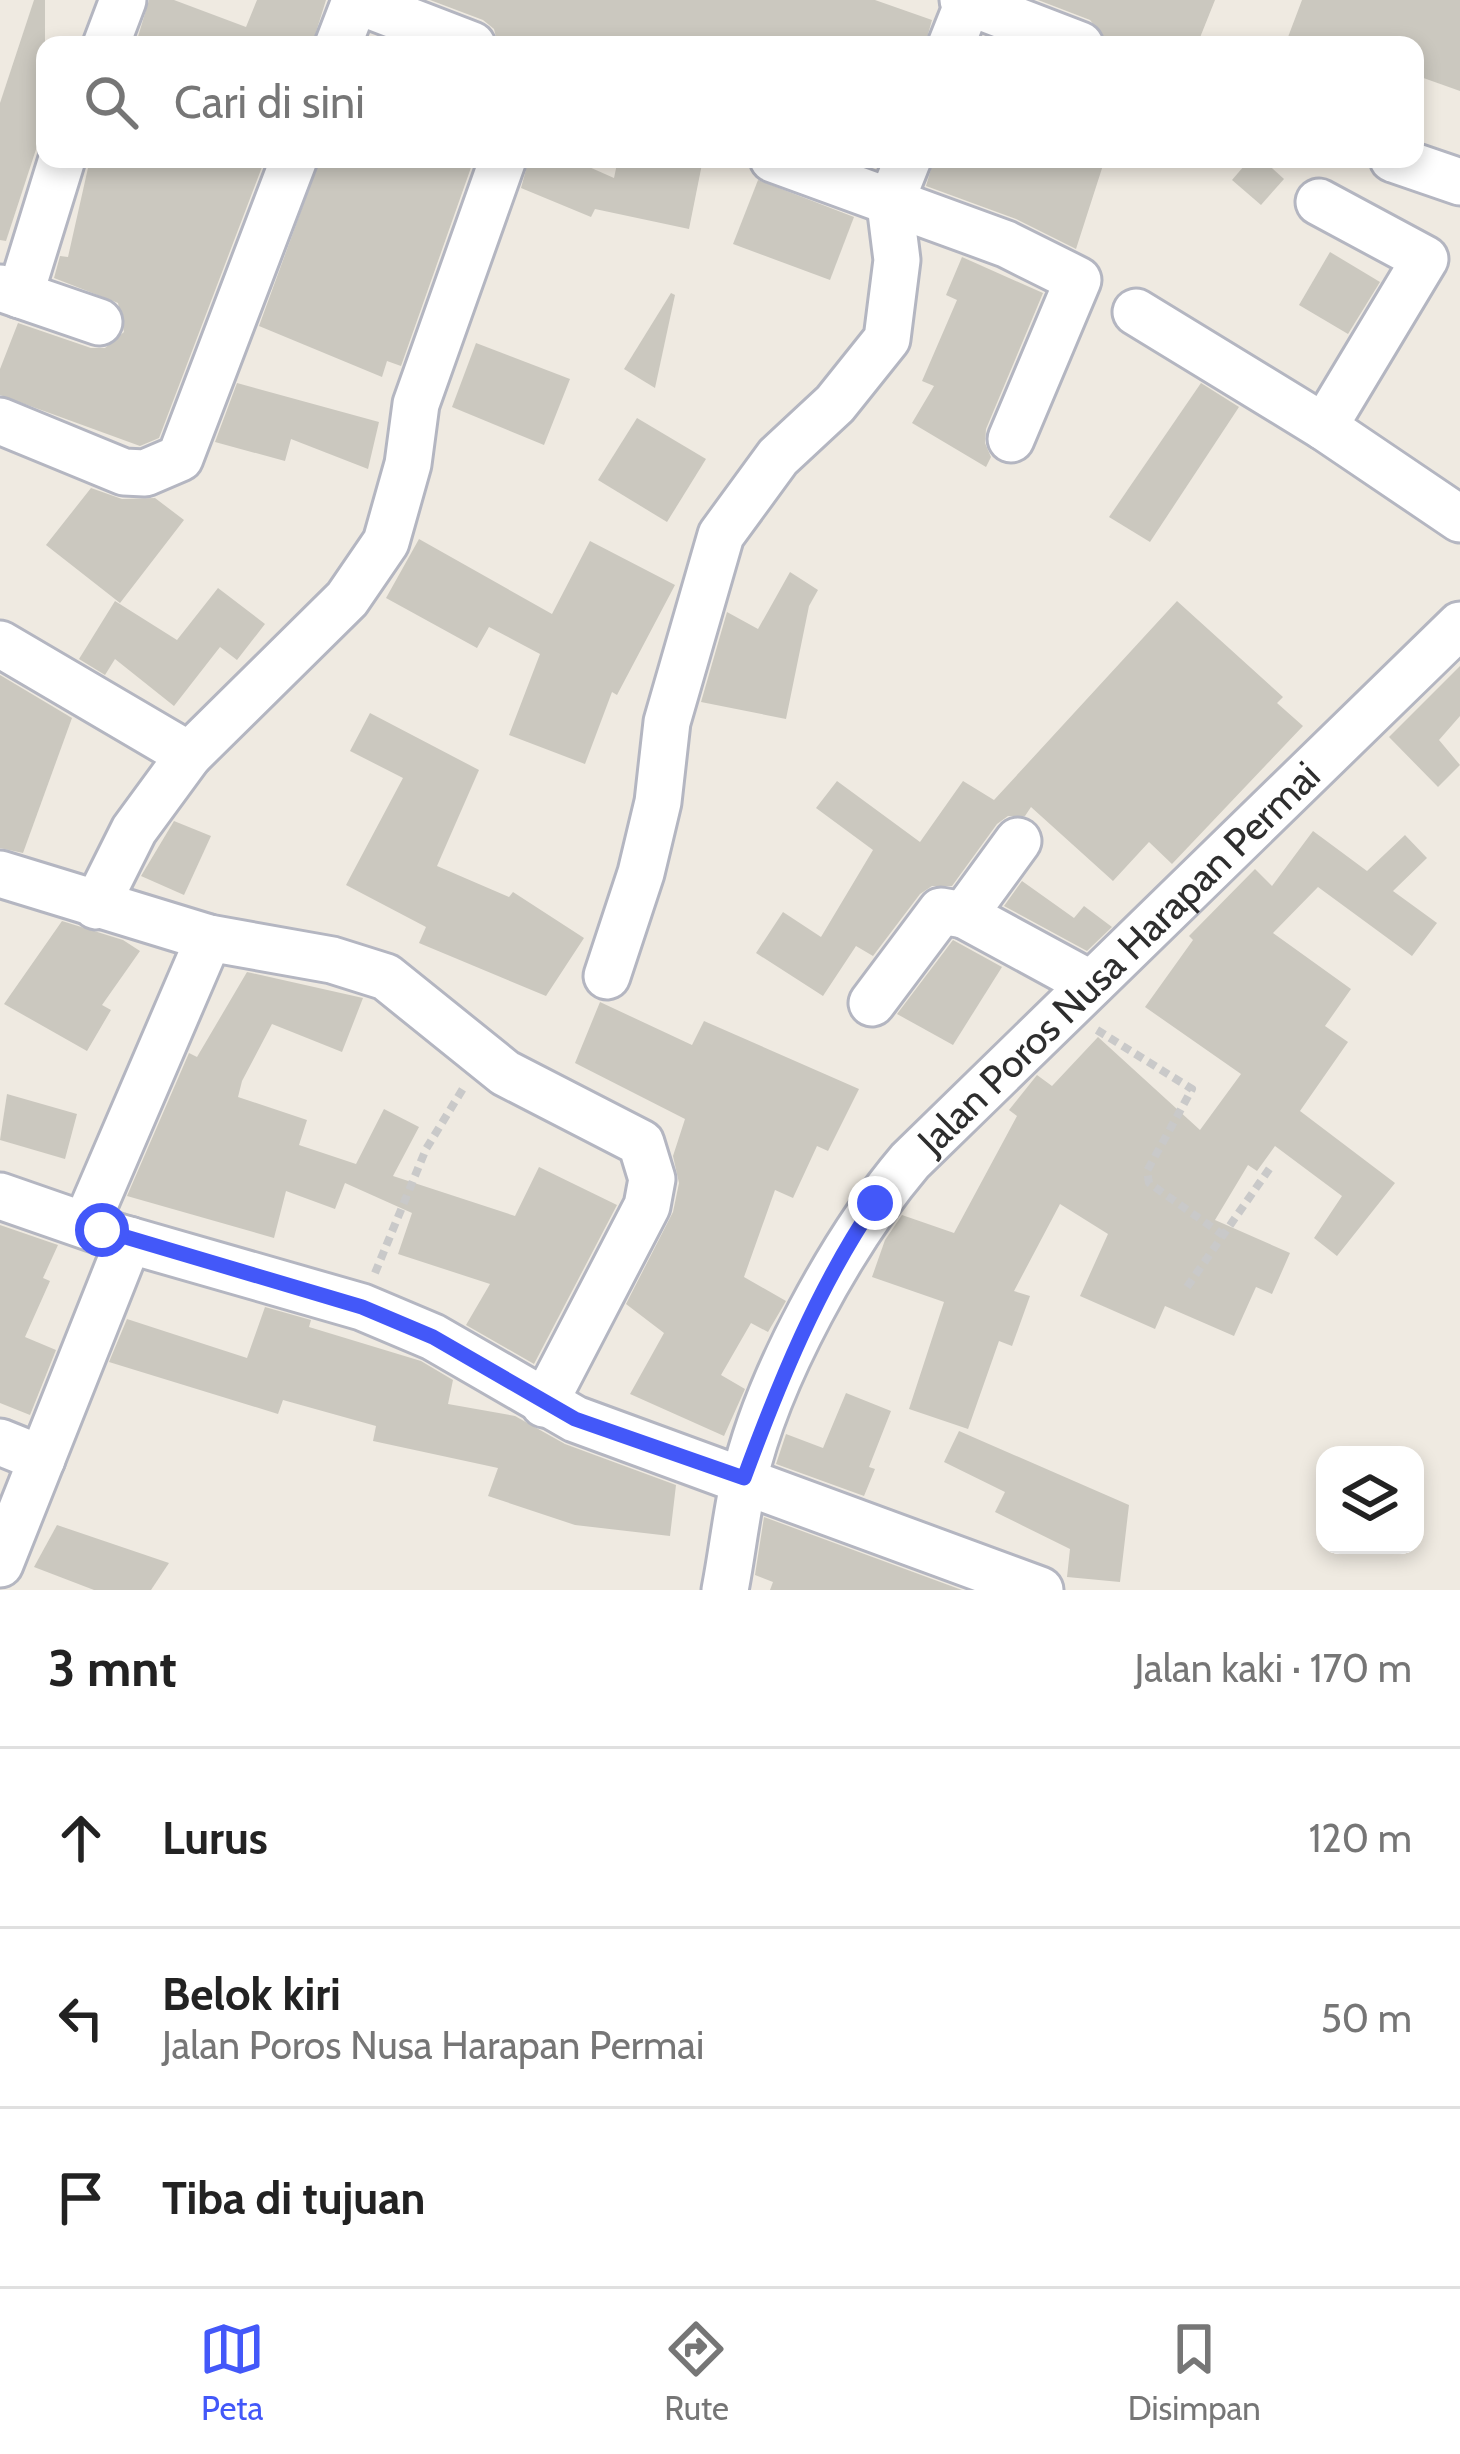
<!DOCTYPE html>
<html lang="id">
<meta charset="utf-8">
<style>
:root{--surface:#fff;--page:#f6f6f6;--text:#222;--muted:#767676;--line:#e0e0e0;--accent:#4358f9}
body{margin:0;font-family:Cabin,sans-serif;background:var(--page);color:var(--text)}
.controls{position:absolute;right:36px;bottom:36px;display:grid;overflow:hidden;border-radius:24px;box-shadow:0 6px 18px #0003}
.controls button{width:108px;height:108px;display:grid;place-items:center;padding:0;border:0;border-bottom:3px solid var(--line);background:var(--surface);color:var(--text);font:60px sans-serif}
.stop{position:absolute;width:36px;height:36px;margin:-27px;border:9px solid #4358f9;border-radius:50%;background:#fff}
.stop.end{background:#4358f9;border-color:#fff;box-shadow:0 3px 12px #0008}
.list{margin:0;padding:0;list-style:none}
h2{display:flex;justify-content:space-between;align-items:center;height:156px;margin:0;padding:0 48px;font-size:51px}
h2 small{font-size:39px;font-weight:400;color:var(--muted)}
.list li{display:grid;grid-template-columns:78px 1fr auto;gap:36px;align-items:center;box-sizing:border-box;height:180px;padding:0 48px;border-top:3px solid var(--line)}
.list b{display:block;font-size:45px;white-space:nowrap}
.list p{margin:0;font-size:39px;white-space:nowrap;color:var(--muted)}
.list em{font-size:39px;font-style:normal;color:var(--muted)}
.icon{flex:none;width:66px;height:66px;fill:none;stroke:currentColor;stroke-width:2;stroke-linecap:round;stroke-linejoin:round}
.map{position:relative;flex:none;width:1460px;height:1590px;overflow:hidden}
.search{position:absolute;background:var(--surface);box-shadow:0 6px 18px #0003;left:36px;right:36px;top:36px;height:132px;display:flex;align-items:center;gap:30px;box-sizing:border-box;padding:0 42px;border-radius:24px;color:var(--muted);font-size:45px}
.sheet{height:696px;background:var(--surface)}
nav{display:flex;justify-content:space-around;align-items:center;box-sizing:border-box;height:168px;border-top:3px solid var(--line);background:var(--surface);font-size:33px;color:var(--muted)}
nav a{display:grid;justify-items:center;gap:6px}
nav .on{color:var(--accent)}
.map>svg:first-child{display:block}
.building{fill:#cbc8bf}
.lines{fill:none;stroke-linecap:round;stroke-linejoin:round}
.minor-casing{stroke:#b4b6c1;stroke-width:51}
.path{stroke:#c9c9c9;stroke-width:8;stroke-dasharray:9 6;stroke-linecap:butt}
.minor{stroke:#fff;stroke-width:45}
.route{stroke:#4358f9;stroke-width:15}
.labels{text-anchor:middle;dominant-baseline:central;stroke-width:12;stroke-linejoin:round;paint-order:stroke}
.street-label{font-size:39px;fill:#2e2e2e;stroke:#fff}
</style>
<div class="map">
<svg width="1460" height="1590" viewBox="0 0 1460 1590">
<rect width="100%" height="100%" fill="#efeae1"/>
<g class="building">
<path d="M 34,0 L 45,0 L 45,122 L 6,241 L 0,240 L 0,103 Z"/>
<path d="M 149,0 L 174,0 L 246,27 L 257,0 L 326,0 L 312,45 L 146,45 L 137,40 Z"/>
<path d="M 430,0 L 875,0 L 932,20 L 925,45 L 498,45 L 494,29 L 483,20 Z"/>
<path d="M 1038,0 L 1215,0 L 1197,45 L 1122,45 L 1106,39 L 1090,20 Z"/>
<path d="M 1302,0 L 1460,0 L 1460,91 L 1415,75 L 1415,45 L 1285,45 Z"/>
<path d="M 90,159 L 265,159 L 159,438 L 140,446 L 0,395 L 0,369 L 18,323 L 91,348 L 105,348 L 124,332 L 118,303 L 54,278 L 60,256 L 68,257 Z"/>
<path d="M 320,159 L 474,159 L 401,366 L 387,361 L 382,377 L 259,326 Z"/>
<path d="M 529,159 L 571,159 L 614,178 L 618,159 L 703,159 L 689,229 L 595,209 L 591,217 L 521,188 Z"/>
<path d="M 934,159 L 1105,159 L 1076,249 L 1016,219 L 926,186 Z"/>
<path d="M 1250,159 L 1262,159 L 1284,179 L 1261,205 L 1232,180 Z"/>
<path d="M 758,180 L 854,217 L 830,280 L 733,244 Z"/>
<path d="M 1330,252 L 1380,282 L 1348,334 L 1299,305 Z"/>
<path d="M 962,257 L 1043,293 L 986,429 L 985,443 L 991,457 L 986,467 L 912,423 L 934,386 L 922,381 L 957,300 L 946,295 Z"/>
<path d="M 671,293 L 675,295 L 655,388 L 624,369 Z"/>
<path d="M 476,343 L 570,379 L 544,445 L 452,407 Z"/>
<path d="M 237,383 L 379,422 L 368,469 L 291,439 L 285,461 L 215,442 Z"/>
<path d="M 1201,383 L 1239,407 L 1150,542 L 1109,517 Z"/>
<path d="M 637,418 L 706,459 L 667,522 L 598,480 Z"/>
<path d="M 91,488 L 122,499 L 155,498 L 184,520 L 120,603 L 46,545 Z"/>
<path d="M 419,539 L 552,614 L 590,541 L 675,585 L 617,695 L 612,692 L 585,764 L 509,735 L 540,654 L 489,627 L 477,648 L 386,598 Z"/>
<path d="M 790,572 L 818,590 L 809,606 L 786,719 L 701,702 L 727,612 L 758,629 Z"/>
<path d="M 218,588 L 265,624 L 237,660 L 220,647 L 174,706 L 115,659 L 105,675 L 79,659 L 115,601 L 177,640 Z"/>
<path d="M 1177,601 L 1283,697 L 1277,703 L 1303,726 L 1172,864 L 1149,842 L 1113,881 L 1031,807 L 1025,816 L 1008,816 L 997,824 L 952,886 L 932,886 L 920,894 L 873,956 L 856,946 L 823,996 L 756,953 L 783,912 L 821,937 L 873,850 L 816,808 L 837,781 L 920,842 L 963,781 L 994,800 Z"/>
<path d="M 1460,666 L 1460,716 L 1439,740 L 1460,765 L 1438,787 L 1389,737 Z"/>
<path d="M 0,675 L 72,718 L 23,853 L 0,848 Z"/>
<path d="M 370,713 L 479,770 L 437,866 L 509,897 L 513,892 L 584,938 L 546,996 L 419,943 L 426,927 L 346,885 L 403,778 L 350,751 Z"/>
<path d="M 174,821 L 211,836 L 184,895 L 141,876 Z"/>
<path d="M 1313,831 L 1367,871 L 1405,835 L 1427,858 L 1393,891 L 1437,923 L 1412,956 L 1318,887 L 1273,933 L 1351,989 L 1325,1026 L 1348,1042 L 1300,1111 L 1395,1183 L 1337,1256 L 1314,1238 L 1342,1196 L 1275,1146 L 1257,1171 L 1248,1165 L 1215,1220 L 1290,1253 L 1272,1294 L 1256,1287 L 1234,1336 L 1165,1306 L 1155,1329 L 1080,1296 L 1108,1234 L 1060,1204 L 1014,1291 L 1030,1296 L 1012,1346 L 999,1341 L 968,1429 L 909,1409 L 944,1302 L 872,1277 L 885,1240 L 902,1215 L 954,1233 L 1017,1116 L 1009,1110 L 1037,1075 L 1052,1086 L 1098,1037 L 1200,1130 L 1241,1074 L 1145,1007 L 1193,940 L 1189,936 L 1255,869 L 1272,886 Z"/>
<path d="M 1022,881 L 1074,918 L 1084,906 L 1112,927 L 1087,951 L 1004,906 Z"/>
<path d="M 62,921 L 123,940 L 140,951 L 102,1005 L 111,1010 L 87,1051 L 4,1004 Z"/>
<path d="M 953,940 L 1002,967 L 953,1045 L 897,1014 Z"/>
<path d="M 247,972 L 363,998 L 342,1052 L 272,1024 L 242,1081 L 238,1097 L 307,1120 L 299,1145 L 356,1164 L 384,1109 L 419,1127 L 393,1176 L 515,1216 L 539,1167 L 617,1205 L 534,1364 L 466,1325 L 490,1284 L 398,1254 L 412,1213 L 345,1183 L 335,1209 L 286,1191 L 274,1238 L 127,1196 L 189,1053 L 197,1057 Z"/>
<path d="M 600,1002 L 692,1045 L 704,1021 L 859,1089 L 828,1151 L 817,1146 L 793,1198 L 775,1190 L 744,1277 L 786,1301 L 768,1332 L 751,1323 L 721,1375 L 745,1389 L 724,1436 L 630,1394 L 664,1333 L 626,1304 L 673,1212 L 679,1183 L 673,1156 L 685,1119 L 575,1063 Z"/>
<path d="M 7,1094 L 77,1114 L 65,1159 L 0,1140 Z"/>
<path d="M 0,1225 L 58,1245 L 43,1278 L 50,1281 L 25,1337 L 56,1350 L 30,1415 L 0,1403 Z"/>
<path d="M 265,1307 L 311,1320 L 309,1327 L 421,1361 L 453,1380 L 448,1404 L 515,1416 L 565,1444 L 676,1485 L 670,1536 L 575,1525 L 488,1496 L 498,1468 L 373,1441 L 376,1426 L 283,1400 L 278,1414 L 109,1362 L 127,1319 L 247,1358 Z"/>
<path d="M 846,1393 L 891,1411 L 869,1467 L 875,1469 L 864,1496 L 776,1464 L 786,1434 L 823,1448 Z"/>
<path d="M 959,1431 L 1129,1505 L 1120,1582 L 1067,1577 L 1070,1549 L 995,1512 L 1005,1492 L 944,1462 Z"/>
<path d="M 764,1517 L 962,1590 L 770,1590 L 773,1582 L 755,1575 Z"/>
<path d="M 57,1525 L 169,1563 L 151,1590 L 94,1590 L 34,1567 Z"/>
</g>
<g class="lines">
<g class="minor-casing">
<g id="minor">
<path d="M 355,0 L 472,45"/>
<path d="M 963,0 L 1080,45"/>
<path d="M 106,45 L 123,0"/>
<path d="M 338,45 L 355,1"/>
<path d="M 951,45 L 969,0"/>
<path d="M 773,159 L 1006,244 L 1078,280 L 1011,439"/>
<path d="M 1393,159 L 1460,182"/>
<path d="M 1319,202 L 1425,259 L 1324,427 L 1460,519"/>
<path d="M 0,288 L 99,322"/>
<path d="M 20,295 L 62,159"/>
<path d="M 1136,312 L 1324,427"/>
<path d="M 0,421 L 124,472 L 145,473 L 180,458 L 294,159"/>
<path d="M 0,644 L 189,755"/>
<path d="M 1018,841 L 964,915 L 1091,984"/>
<path d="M 0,874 L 209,938 L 332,960 L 386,977 L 505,1073 L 641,1143 L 652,1179 L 647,1206 L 544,1404"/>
<path d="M 96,906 L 134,830 L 189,755 L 347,599 L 386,542 L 408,464 L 416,404 L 503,159"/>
<path d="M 607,976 L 641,873 L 658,802 L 667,722 L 721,535 L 778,457 L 835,404 L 887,339 L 897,260 L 890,204 L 908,159"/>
<path d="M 872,1003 L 941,911 L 964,915"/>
<path d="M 0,1196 L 118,1237 L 362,1307 L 433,1337 L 575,1419 L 1040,1590"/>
<path d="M 86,1224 L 209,938"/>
<path d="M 0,1442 L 42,1459"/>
<path d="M 0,1564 L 129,1240"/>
<path id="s1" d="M 725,1590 C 732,1554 736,1516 744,1480 C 767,1378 843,1240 910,1161 L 1460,625"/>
</g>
</g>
<g class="path">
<path d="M 1097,1030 L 1192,1089 L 1147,1171 L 1149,1183 L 1223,1235"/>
<path d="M 375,1273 L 426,1149 L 464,1087"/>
<path d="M 1187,1287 L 1272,1165"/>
</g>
<use href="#minor" class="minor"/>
</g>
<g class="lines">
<path class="route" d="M 102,1230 L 362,1307 L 433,1337 L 575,1419 L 744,1478 C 779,1383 818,1287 875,1203"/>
</g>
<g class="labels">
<g class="street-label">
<text stroke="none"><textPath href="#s1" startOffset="765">Jalan Poros Nusa Harapan Permai</textPath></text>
</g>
</g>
</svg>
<div class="controls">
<button><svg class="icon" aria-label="layers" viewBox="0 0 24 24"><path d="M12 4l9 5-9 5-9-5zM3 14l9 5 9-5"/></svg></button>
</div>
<div class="stop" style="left:102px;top:1230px"></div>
<div class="stop end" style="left:875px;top:1203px"></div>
<div class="search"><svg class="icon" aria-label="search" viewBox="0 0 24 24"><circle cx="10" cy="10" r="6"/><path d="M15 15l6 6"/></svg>Cari di sini</div>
</div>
<section class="sheet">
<h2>3 mnt<small>Jalan kaki · 170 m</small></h2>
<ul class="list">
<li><svg class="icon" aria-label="ahead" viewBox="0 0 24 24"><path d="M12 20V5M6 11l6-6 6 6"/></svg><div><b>Lurus</b></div><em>120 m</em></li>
<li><svg class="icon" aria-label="left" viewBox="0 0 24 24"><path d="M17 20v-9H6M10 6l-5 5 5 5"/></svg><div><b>Belok kiri</b><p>Jalan Poros Nusa Harapan Permai</p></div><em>50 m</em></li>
<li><svg class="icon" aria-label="arrive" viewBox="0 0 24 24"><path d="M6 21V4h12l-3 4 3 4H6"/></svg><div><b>Tiba di tujuan</b></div></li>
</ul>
</section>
<nav>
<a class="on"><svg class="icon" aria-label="map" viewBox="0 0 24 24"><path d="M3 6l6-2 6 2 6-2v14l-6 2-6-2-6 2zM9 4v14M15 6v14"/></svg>Peta</a>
<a><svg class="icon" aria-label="directions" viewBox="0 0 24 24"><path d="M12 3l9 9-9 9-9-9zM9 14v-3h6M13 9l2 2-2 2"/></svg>Rute</a>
<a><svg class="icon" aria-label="saved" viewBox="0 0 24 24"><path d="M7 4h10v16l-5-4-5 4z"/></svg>Disimpan</a>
</nav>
